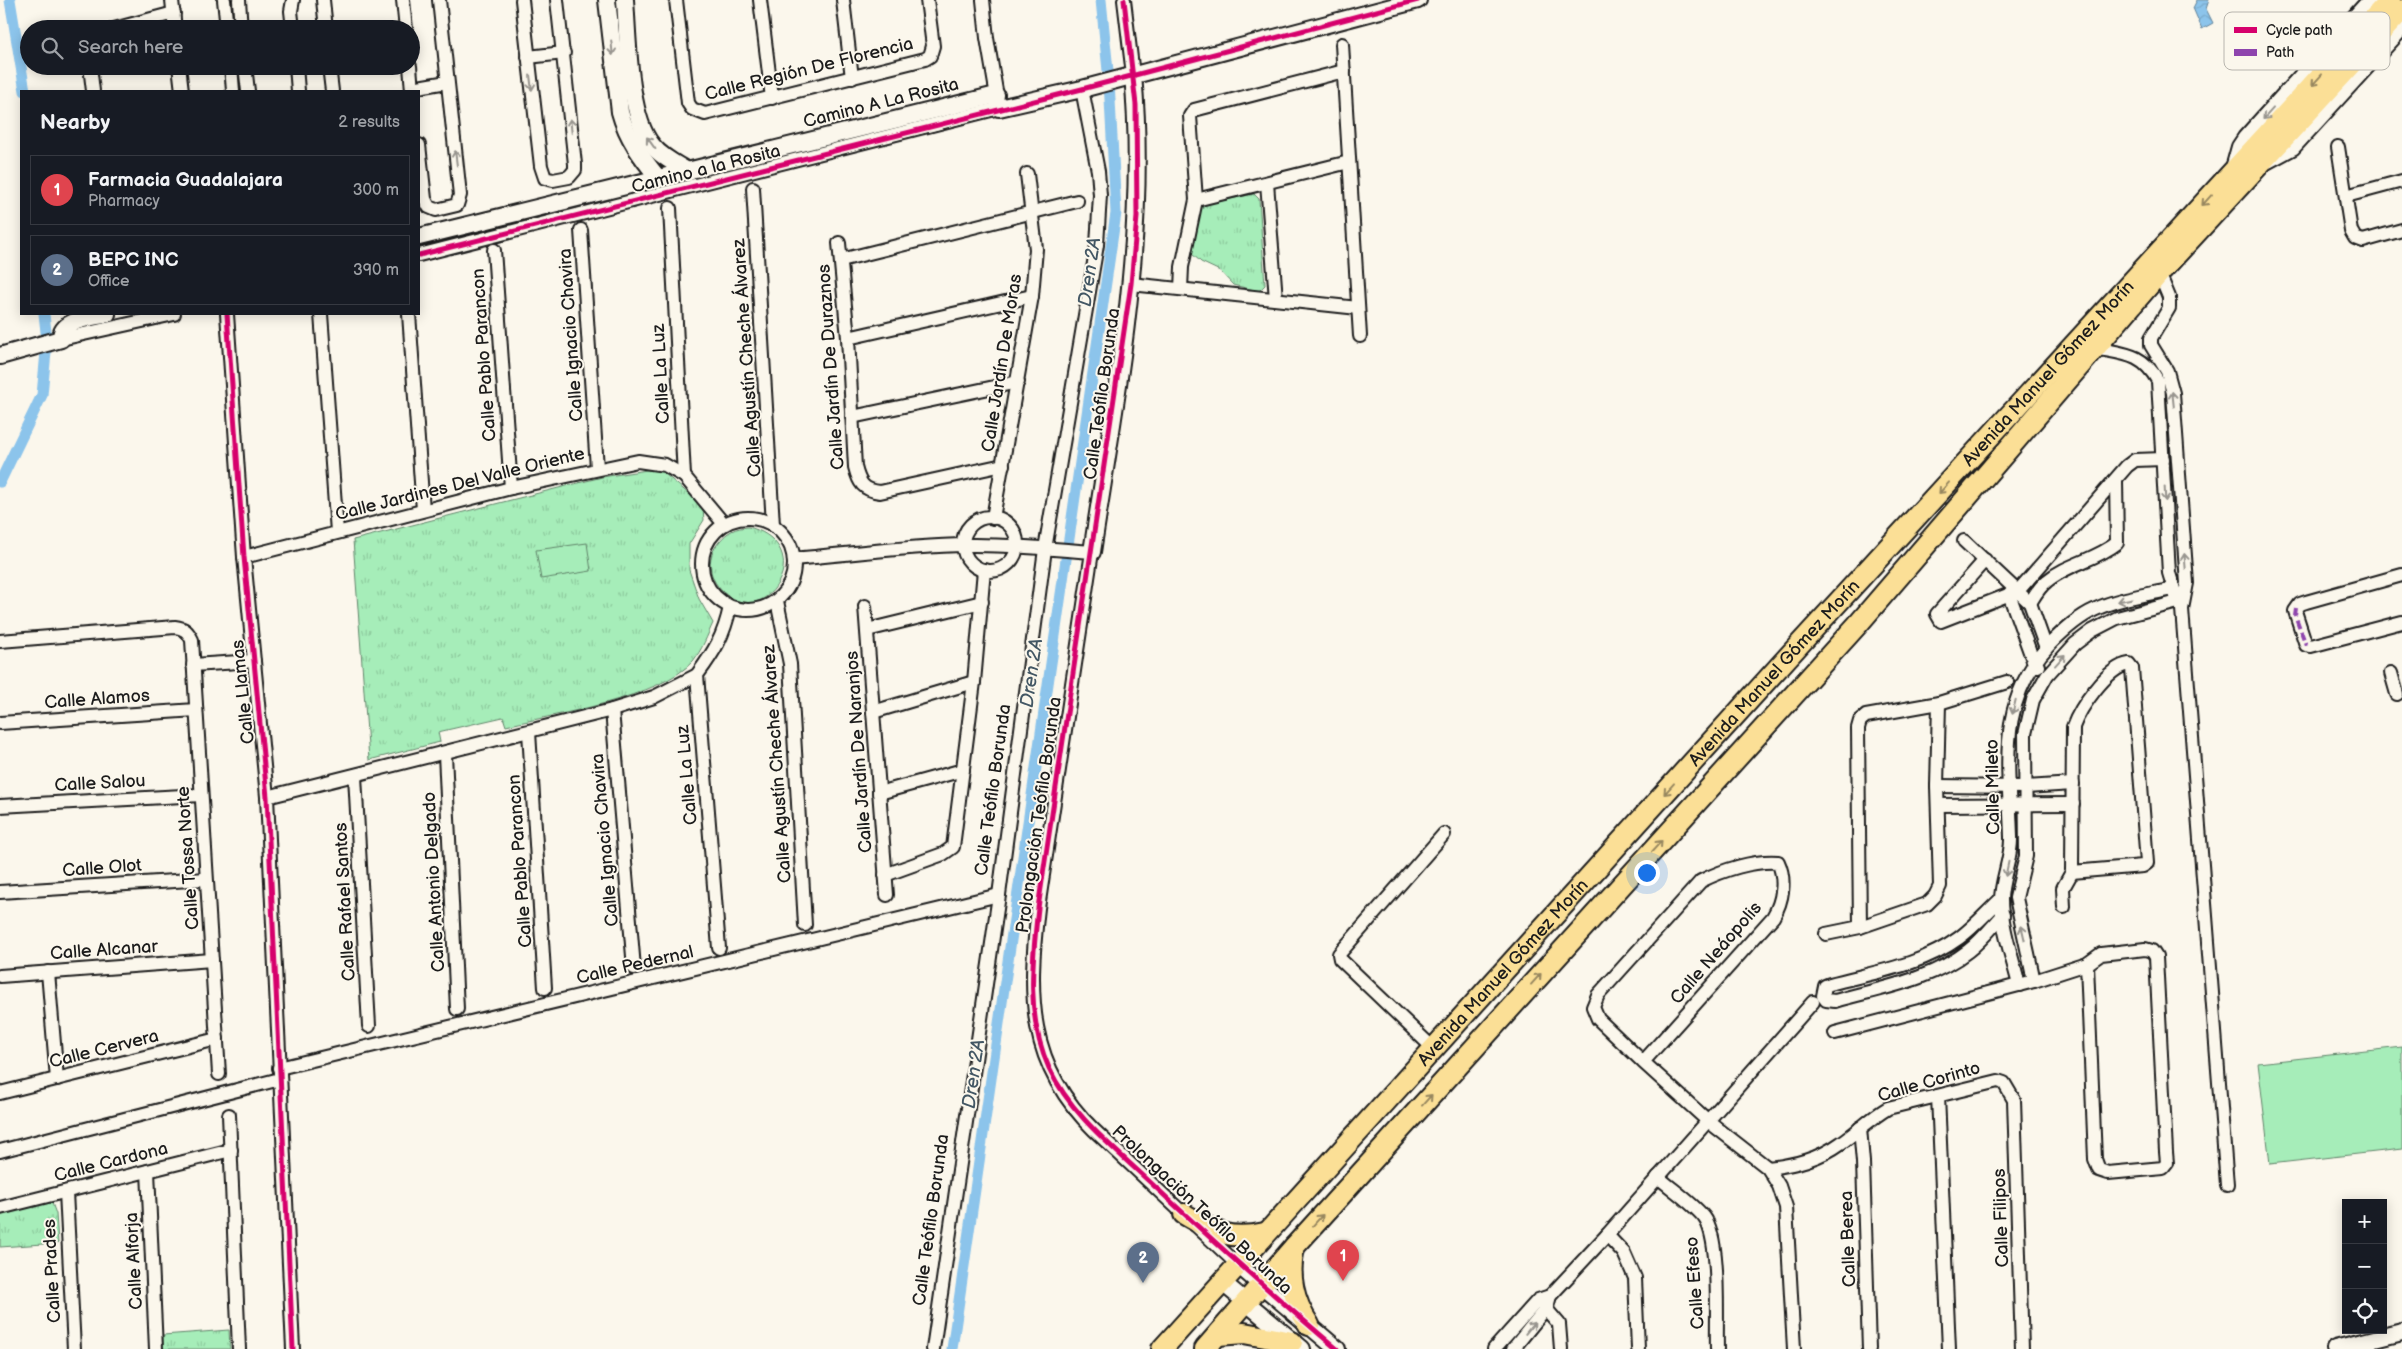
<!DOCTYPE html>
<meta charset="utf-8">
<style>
:root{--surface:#171b24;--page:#242831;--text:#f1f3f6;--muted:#9ea1a6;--line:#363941;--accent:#d93025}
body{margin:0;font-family:"Balsamiq Sans",sans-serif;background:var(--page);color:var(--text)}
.controls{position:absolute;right:15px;bottom:15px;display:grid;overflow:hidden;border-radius:0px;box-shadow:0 2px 12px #0003}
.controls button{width:45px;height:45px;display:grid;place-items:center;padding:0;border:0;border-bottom:1px solid var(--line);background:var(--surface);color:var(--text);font:25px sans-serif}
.you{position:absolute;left:1646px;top:872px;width:18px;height:18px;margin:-12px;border:4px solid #fff;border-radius:50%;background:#1a73e8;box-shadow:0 0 0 8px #1a73e833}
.badge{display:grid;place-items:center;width:32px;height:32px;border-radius:50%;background:var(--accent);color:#fff;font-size:16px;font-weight:700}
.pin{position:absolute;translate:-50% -41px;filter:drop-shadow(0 1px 2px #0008)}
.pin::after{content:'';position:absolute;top:26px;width:18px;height:15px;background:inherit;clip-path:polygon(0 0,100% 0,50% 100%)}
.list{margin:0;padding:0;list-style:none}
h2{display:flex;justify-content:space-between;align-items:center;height:65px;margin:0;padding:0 20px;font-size:21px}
h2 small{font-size:16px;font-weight:400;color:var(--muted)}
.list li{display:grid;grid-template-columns:32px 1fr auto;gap:15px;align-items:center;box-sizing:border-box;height:70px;margin:0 10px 10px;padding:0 10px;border:1px solid var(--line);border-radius:0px}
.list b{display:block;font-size:19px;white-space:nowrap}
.list p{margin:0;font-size:16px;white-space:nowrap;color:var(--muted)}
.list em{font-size:16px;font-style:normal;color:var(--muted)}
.icon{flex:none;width:28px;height:28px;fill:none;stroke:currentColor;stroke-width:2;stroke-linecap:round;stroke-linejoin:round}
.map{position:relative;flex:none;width:2402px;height:1349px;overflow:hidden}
.search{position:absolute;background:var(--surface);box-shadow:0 2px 12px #0003;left:20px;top:20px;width:400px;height:55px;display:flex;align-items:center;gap:12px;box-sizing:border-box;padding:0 18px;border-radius:28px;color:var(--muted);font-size:19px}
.panel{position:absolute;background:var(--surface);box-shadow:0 2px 12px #0003;left:20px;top:90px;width:400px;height:225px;border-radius:0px}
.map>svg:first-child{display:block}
.grass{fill:url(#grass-tufts);stroke:#61846a}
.garden{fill:#a6edb9;stroke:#61846a}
.water{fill:url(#water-waves);stroke:#5f8198}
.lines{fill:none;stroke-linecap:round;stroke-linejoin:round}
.canal{stroke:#8cc4eb;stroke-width:11}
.minor-casing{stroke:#1c1c1c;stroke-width:16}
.tertiary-casing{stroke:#1c1c1c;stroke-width:20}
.primary-casing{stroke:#1c1c1c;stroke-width:24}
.minor{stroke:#fbf7ec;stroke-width:12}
.tertiary{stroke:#fbf7ec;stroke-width:16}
.primary{stroke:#fbdf96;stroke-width:20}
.quiet{stroke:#8e44ad;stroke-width:4;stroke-dasharray:8 4;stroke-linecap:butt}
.cycleway-casing{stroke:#fbf7ec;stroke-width:8}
.cycleway{stroke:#d6006c;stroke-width:5}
.oneway{stroke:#97948e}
.oneway2{stroke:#97875f}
.labels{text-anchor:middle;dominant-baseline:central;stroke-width:4;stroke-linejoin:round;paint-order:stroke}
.street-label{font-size:18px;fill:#1c1c1c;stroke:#fbf7ec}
.water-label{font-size:19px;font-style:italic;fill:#435764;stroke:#fbf7ec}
.key{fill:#fbf7ec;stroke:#b8b5ae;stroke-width:1}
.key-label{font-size:14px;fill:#1c1c1c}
</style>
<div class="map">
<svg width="2402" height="1349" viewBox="0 0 2402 1349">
<defs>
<pattern id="grass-tufts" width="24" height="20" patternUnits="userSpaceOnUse" patternTransform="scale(1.25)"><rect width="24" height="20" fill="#a6edb9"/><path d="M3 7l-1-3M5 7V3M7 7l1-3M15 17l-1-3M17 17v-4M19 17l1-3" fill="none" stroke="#8ecb9e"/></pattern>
<pattern id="water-waves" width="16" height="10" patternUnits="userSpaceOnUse" patternTransform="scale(1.25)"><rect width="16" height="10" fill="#8cc4eb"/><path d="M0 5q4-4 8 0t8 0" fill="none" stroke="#78a8c9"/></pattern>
</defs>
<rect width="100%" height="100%" fill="#fbf7ec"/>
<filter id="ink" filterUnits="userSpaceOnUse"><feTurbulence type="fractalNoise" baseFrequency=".02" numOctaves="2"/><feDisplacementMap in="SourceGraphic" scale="10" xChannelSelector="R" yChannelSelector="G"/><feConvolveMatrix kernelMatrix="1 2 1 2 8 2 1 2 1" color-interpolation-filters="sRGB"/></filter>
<g filter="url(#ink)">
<g class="grass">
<path d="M 1254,194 L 1259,199 L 1265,285 L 1259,291 L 1233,285 L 1220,271 L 1201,262 L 1191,253 L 1199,209 L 1206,204 Z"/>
<path d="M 647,470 L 660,470 L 695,499 L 703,509 L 704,520 L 689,544 L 689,570 L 699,599 L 713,623 C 707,636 702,650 693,661 C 660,698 556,714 506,726 L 503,717 L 438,732 L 440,742 L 369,760 L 353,540 L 602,477 Z"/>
<path d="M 748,527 C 775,533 793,556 778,583 C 751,631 687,580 719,542 C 728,531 735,528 748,527 Z"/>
<path d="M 46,1202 L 52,1203 L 56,1214 L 58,1243 L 0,1247 L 0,1213 Z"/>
<path d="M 229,1330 L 230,1349 L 163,1349 L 163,1335 Z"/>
</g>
<g class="garden">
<path d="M 587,543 L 591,571 L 541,579 L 536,550 Z"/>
<path d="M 2402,1047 L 2402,1149 L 2270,1164 L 2258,1063 Z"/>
</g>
<path class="water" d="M 2197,0 L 2209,0 L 2206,9 L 2213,23 L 2202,29 L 2193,8 Z"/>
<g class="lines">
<g class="canal">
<path d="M 10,0 L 25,91"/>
<path d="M 0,482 L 42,395 L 47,341 L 44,314"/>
<path d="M 952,1349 L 1116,213 L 1109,81 L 1101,0"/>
</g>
<g class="minor-casing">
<g id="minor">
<path d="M 172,0 L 175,29"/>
<path d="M 224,0 L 227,29"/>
<path d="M 239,0 L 241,29"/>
<path d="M 323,0 L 326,29"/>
<path d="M 403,0 L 406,29"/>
<path d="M 522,0 L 541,166 L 545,178 L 553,180 L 569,177 L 575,170 L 575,164 L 557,0"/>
<path d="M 676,0 L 688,103 L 692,109 L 705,114 L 925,59 L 930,56 L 933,46 L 927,0"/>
<path d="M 760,0 L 772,98"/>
<path d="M 843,0 L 852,78"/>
<path d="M 1124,0 L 1133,75"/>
<path d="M 114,29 L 174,13"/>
<path d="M 293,29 L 291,11 L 293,0"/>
<path d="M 1342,44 L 1360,336"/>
<path d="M 528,57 L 564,53"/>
<path d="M 90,66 L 93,91"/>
<path d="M 179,66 L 182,91"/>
<path d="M 231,66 L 233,91"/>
<path d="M 245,66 L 248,91"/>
<path d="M 296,66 L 298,91"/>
<path d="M 329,66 L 332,91"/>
<path d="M 410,66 L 412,91"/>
<path d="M 412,88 L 447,82"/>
<path d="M 419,145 L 425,199 L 429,207 L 436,210 L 457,205 L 460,195 L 439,0"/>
<path d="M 2338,147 L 2351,231 L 2355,238 L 2363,241 L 2402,230"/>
<path d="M 1267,183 L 1276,299"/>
<path d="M 753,188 L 773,525"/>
<path d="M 2346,196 L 2402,181"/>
<path d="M 1196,200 L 1349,162"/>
<path d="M 670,208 L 684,476"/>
<path d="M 581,230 L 597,468"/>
<path d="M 839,243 L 848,338 L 855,467 C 859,483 863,490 880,492 L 1003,465"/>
<path d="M 494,250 L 511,488"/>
<path d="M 419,255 L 999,108 L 987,38 L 983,0"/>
<path d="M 841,260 L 1077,201"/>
<path d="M 2159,273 L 2169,297 L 2169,308 L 2151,338 L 2151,345 L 2167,371 L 2173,393 L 2187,583 L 2182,609 L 2227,1185"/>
<path d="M 1131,284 L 1358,308"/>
<path d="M 1181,289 L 1182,267 L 1196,200 L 1190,116 L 1194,110 L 1344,71"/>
<path d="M 227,314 L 244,557 L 267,797 L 293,1349"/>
<path d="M 321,314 L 337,532"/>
<path d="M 409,314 L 423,510"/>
<path d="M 848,338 L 1032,296"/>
<path d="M 61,339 L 174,314"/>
<path d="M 2090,345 L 2095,348 C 2124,354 2143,353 2158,381 L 2169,573 L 2176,596"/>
<path d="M 852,417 L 1018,382"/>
<circle cx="990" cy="544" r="27"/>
<circle cx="748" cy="564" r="46"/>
<path d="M 993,518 L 1032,296 L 1036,249 L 1027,174"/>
<path d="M 1964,541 L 2030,603 L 2046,648"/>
<path d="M 244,557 L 511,488 L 638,461 L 665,465 L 684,476 L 724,524"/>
<path d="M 794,559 C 851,554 909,546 966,545 C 1008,544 1050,549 1092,552 L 1038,908 C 1028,995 1027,1065 1094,1130 L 1237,1264"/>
<path d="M 1985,560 L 1937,614 L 1941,621 L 2018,591 L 2127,466 L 2135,460 L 2163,459"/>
<path d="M 2402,575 L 2306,602 L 2300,604 L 2295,611 L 2306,645 L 2311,646 L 2402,622"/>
<path d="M 2009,594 L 2034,663 L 2038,666"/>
<path d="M 777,601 L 790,664 L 805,925"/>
<path d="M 2030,603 C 2035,595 2039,587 2047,581 C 2067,564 2096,560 2117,543 L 2116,480"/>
<path d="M 865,606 L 887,895"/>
<path d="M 867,630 L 982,602"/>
<path d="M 0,641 L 175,627 C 185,628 188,632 192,640 L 219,1074"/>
<path d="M 193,665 L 254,661"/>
<path d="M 2391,673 L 2397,694"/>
<path d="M 612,710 L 634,968"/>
<path d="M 873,712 L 974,682"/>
<path d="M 0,723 L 196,710"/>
<path d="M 529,732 L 545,988"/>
<path d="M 445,754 L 457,1009"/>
<path d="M 355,776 L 369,1026"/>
<path d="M 1937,786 L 2026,787 L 2073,784"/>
<path d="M 879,793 L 963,770"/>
<path d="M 267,797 L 612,710 L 654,697 L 697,675"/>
<path d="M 1938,805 L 2073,804"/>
<path d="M 0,806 L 201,795"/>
<path d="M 885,875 L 943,854 L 953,847 L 974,682 L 984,570"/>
<path d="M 0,892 L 206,879"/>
<path d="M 2001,899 C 1987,912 1974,927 1959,938 C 1921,966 1874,972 1830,984 L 1825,986 L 1823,996 L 1826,1000 L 1835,1001 C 1880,988 1930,981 1968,951 C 1981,941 1992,927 2003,915"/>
<path d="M 2064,907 L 2063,888 L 2072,872 L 2073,727 C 2080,708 2107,667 2129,664 L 2132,668 L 2147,863 L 2143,866 L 2072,872"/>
<path d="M 1860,927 L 1858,728 L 1860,721 L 1866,716 L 1939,703 L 2007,682"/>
<path d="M 1826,934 L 1860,927 L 1927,904 L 1935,896 L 1940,886 L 1937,786 L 1939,703"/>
<path d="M 719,948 L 697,675 C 714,652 724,636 730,607"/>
<path d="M 48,972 L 57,1079"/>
<path d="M 0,976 L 212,960"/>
<path d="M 2034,981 L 2016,898 L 2026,856 L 2025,734 L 2033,700 L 2047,675 L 2075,644 L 2092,631 L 2117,618 L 2178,602"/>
<path d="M 2019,985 C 2013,960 2001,926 2001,900 C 2001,879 2012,858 2011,837 C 2009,765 1996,700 2051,643 C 2064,630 2078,617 2096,609 C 2119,598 2147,595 2173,589"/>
<path d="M 1835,1033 L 2034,981 L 2087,964 L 2101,954 L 2145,949 L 2152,951 L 2156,957 L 2166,1152 L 2167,1163 L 2163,1168 L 2108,1173 L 2099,1170 L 2095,1159 L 2087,964"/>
<path d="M 1433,1048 L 1340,959 L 1339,954 L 1444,834"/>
<path d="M 1643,1062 L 1773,917 C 1783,901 1786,879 1778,862 C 1754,860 1723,870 1701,881 L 1598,995 L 1593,1007 L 1598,1019 L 1643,1062 L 1708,1121 L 1768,1168 L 1779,1186 L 1786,1207 L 1794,1349"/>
<path d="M 279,1068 L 999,895"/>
<path d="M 0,1093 L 217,1039"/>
<path d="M 1938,1096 L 1949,1349"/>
<path d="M 229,1115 L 239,1349"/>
<path d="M 1860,1128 L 1863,1162 L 1869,1349"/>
<path d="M 0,1151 L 280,1079"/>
<path d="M 1768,1168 C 1795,1165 1819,1159 1841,1143 C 1857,1132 1871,1118 1888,1108 L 1998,1081 L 2004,1083 L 2014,1100 L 2022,1349"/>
<path d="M 148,1171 L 156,1349"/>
<path d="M 1658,1177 C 1673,1190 1691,1202 1704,1217 C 1721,1239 1716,1320 1717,1349"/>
<path d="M 66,1192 L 74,1349"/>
<path d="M 0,1208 L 231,1150"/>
<path d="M 1607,1235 L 1624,1253 L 1635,1278 L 1638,1349"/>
<path d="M 1541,1303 L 1559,1324 L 1561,1349"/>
<path d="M 933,1349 L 999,895 L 1045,549 L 1097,245 L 1100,195 L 1098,171 L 1082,89"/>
<path d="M 1494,1349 L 1538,1300 L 1550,1296"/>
<path d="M 1513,1349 L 1547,1307 L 1550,1296 L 1607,1235 L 1813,1002"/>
</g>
</g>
<g class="tertiary-casing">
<g id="tertiary">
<path d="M 607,0 L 620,112 C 627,138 642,158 659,179"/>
<path d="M 625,0 C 628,37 628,117 652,145 C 661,157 676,164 689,172"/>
<path d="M 999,108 L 1082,89 L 1418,0"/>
<path d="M 2268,160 L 2292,147 L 2402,27"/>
<path d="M 2233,172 L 2240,147 L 2246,138 L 2371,0"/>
<path d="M 419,237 L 996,95"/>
<path d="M 0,356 L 61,339 C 60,319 92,318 107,314"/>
<path d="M 1092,552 C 1116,394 1148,236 1133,75"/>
<path d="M 1237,1264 L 1337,1349"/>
<path d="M 1222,1282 L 1302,1349"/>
<path d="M 2335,1349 L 2402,1332"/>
</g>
</g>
<g class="primary-casing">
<g id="primary">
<path d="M 1184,1214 C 1214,1232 1230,1241 1265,1233"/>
<path d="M 1294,1247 C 1288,1276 1293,1300 1309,1325"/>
<path d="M 1218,1335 L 1244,1333 L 1292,1342"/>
<path id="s1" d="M 1162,1349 L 1787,658 L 2390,0"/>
<path d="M 1205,1349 L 1294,1247 L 1859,623 L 2162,270 L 2402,10"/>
</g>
</g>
<use href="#minor" class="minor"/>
<use href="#tertiary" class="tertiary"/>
<use href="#primary" class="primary"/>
<path class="quiet" d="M 2296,608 L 2295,615 L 2306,645"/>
<g class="cycleway-casing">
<g id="cycleway">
<path d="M 1124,0 L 1136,105 L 1137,217 L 1131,284 L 1038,908 C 1032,962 1026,1017 1049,1068 C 1071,1115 1114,1148 1151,1183 C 1212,1240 1273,1295 1337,1349"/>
<path d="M 419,255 L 1082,89 L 1418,0"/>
<path d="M 227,314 L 244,557 L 267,797 L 293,1349"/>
</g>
</g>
<use href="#cycleway" class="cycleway"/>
</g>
<defs><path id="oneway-shaft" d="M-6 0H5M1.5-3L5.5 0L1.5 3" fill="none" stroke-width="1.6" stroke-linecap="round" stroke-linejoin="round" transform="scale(1.25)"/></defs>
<g class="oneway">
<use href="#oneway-shaft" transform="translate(612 48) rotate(84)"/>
<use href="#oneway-shaft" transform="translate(531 83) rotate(83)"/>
<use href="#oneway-shaft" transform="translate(2268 114) rotate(132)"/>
<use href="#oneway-shaft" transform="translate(571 126) rotate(-96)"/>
<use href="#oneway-shaft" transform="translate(651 143) rotate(-126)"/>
<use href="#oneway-shaft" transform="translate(456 158) rotate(-97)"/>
<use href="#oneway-shaft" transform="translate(2173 399) rotate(-96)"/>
<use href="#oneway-shaft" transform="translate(2165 494) rotate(87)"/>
<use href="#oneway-shaft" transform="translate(2185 561) rotate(-95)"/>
<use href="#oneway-shaft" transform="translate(2125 600) rotate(168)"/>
<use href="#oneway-shaft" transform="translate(2060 660) rotate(-48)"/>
<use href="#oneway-shaft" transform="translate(2014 707) rotate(103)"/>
<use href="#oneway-shaft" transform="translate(2007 869) rotate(102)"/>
<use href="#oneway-shaft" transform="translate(2023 933) rotate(-103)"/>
<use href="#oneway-shaft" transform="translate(1530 1328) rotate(-51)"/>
</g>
<g class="oneway2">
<use href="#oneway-shaft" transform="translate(2317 80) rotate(132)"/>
<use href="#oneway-shaft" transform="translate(2207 200) rotate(132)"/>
<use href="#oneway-shaft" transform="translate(1944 488) rotate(132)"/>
<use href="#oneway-shaft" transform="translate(1669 789) rotate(132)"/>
<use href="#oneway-shaft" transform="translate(1657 846) rotate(-48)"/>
<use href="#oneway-shaft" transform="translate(1536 979) rotate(-48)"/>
<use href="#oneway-shaft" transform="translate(1427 1100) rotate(-48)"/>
<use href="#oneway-shaft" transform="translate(1318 1220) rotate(-48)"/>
</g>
</g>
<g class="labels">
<g class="street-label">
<text transform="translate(809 69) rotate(-14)">Calle Región De Florencia</text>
<text transform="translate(881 103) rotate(-14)">Camino A La Rosita</text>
<text transform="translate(706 169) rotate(-14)">Camino a la Rosita</text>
<text transform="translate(571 335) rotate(-94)">Calle Ignacio Chavira</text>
<text transform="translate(484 355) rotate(-94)">Calle Pablo Parancon</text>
<text transform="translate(747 358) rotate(-94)">Calle Agustín Cheche Álvarez</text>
<text transform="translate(1002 363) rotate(-81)">Calle Jardín De Moras</text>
<text transform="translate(831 367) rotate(-94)">Calle Jardín De Duraznos</text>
<text transform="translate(661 374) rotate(-93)">Calle La Luz</text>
<text stroke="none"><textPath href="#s1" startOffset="1318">Avenida Manuel Gómez Morín</textPath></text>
<text transform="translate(1102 394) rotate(-82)">Calle Teófilo Borunda</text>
<text transform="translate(460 484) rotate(-14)">Calle Jardines Del Valle Oriente</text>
<text stroke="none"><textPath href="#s1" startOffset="912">Avenida Manuel Gómez Morín</textPath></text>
<text transform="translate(243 692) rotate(-96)">Calle Llamas</text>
<text transform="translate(97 699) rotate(-4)">Calle Alamos</text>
<text transform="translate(859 752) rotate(-94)">Calle Jardín De Naranjos</text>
<text transform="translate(777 764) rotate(-94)">Calle Agustín Cheche Álvarez</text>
<text transform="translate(687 775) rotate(-95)">Calle La Luz</text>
<text transform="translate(100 783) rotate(-3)">Calle Salou</text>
<text transform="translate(1993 787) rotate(-91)">Calle Mileto</text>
<text transform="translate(993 790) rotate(-82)">Calle Teófilo Borunda</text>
<text transform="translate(1039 815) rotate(-82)">Prolongación Teófilo Borunda</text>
<text transform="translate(605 840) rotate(-95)">Calle Ignacio Chavira</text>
<text transform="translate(188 858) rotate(-94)">Calle Tossa Norte</text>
<text transform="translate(520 861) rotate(-94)">Calle Pablo Parancon</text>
<text transform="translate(102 868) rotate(-4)">Calle Olot</text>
<text transform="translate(434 882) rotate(-93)">Calle Antonio Delgado</text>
<text transform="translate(345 902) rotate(-93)">Calle Rafael Santos</text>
<text transform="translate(104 950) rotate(-4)">Calle Alcanar</text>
<text transform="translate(1716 953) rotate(-49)">Calle Neáopolis</text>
<text transform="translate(635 965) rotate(-13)">Calle Pedernal</text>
<text stroke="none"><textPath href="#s1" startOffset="508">Avenida Manuel Gómez Morín</textPath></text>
<text transform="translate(104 1049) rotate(-14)">Calle Cervera</text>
<text transform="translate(1929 1082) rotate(-16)">Calle Corinto</text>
<text transform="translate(111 1162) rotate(-14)">Calle Cardona</text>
<text transform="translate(1202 1210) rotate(43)">Prolongación Teófilo Borunda</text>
<text transform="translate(2001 1218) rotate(-92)">Calle Filipos</text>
<text transform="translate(931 1220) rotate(-82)">Calle Teófilo Borunda</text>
<text transform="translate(1848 1239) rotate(-92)">Calle Berea</text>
<text transform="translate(134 1261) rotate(-93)">Calle Alforja</text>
<text transform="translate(52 1271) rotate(-93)">Calle Prades</text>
<text transform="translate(1695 1283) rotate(-94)">Calle Efeso</text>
</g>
<g class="water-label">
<text transform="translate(1090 272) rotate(-82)">Dren 2A</text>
<text transform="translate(1032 673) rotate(-82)">Dren 2A</text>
<text transform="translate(974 1074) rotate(-82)">Dren 2A</text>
</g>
</g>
<rect x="2224" y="12" width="166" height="58" rx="8" class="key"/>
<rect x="2234" y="27" width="23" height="6" fill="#d6006c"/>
<rect x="2234" y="49" width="23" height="7" fill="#8e44ad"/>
<g class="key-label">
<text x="2266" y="35">Cycle path</text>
<text x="2266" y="57">Path</text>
</g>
</svg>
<div class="controls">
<button>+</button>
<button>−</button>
<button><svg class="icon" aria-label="locate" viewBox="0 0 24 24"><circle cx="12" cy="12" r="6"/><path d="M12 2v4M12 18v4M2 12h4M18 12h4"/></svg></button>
</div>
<div class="you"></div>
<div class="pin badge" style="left:1343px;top:1281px;background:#e0444e">1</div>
<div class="pin badge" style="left:1143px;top:1283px;background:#5c6f8a">2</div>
<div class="search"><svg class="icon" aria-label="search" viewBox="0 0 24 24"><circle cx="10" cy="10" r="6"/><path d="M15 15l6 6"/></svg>Search here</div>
<section class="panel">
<h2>Nearby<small>2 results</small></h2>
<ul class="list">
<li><span class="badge" style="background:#e0444e">1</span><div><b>Farmacia Guadalajara</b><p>Pharmacy</p></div><em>300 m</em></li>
<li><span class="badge" style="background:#5c6f8a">2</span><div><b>BEPC INC</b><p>Office</p></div><em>390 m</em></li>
</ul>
</section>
</div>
